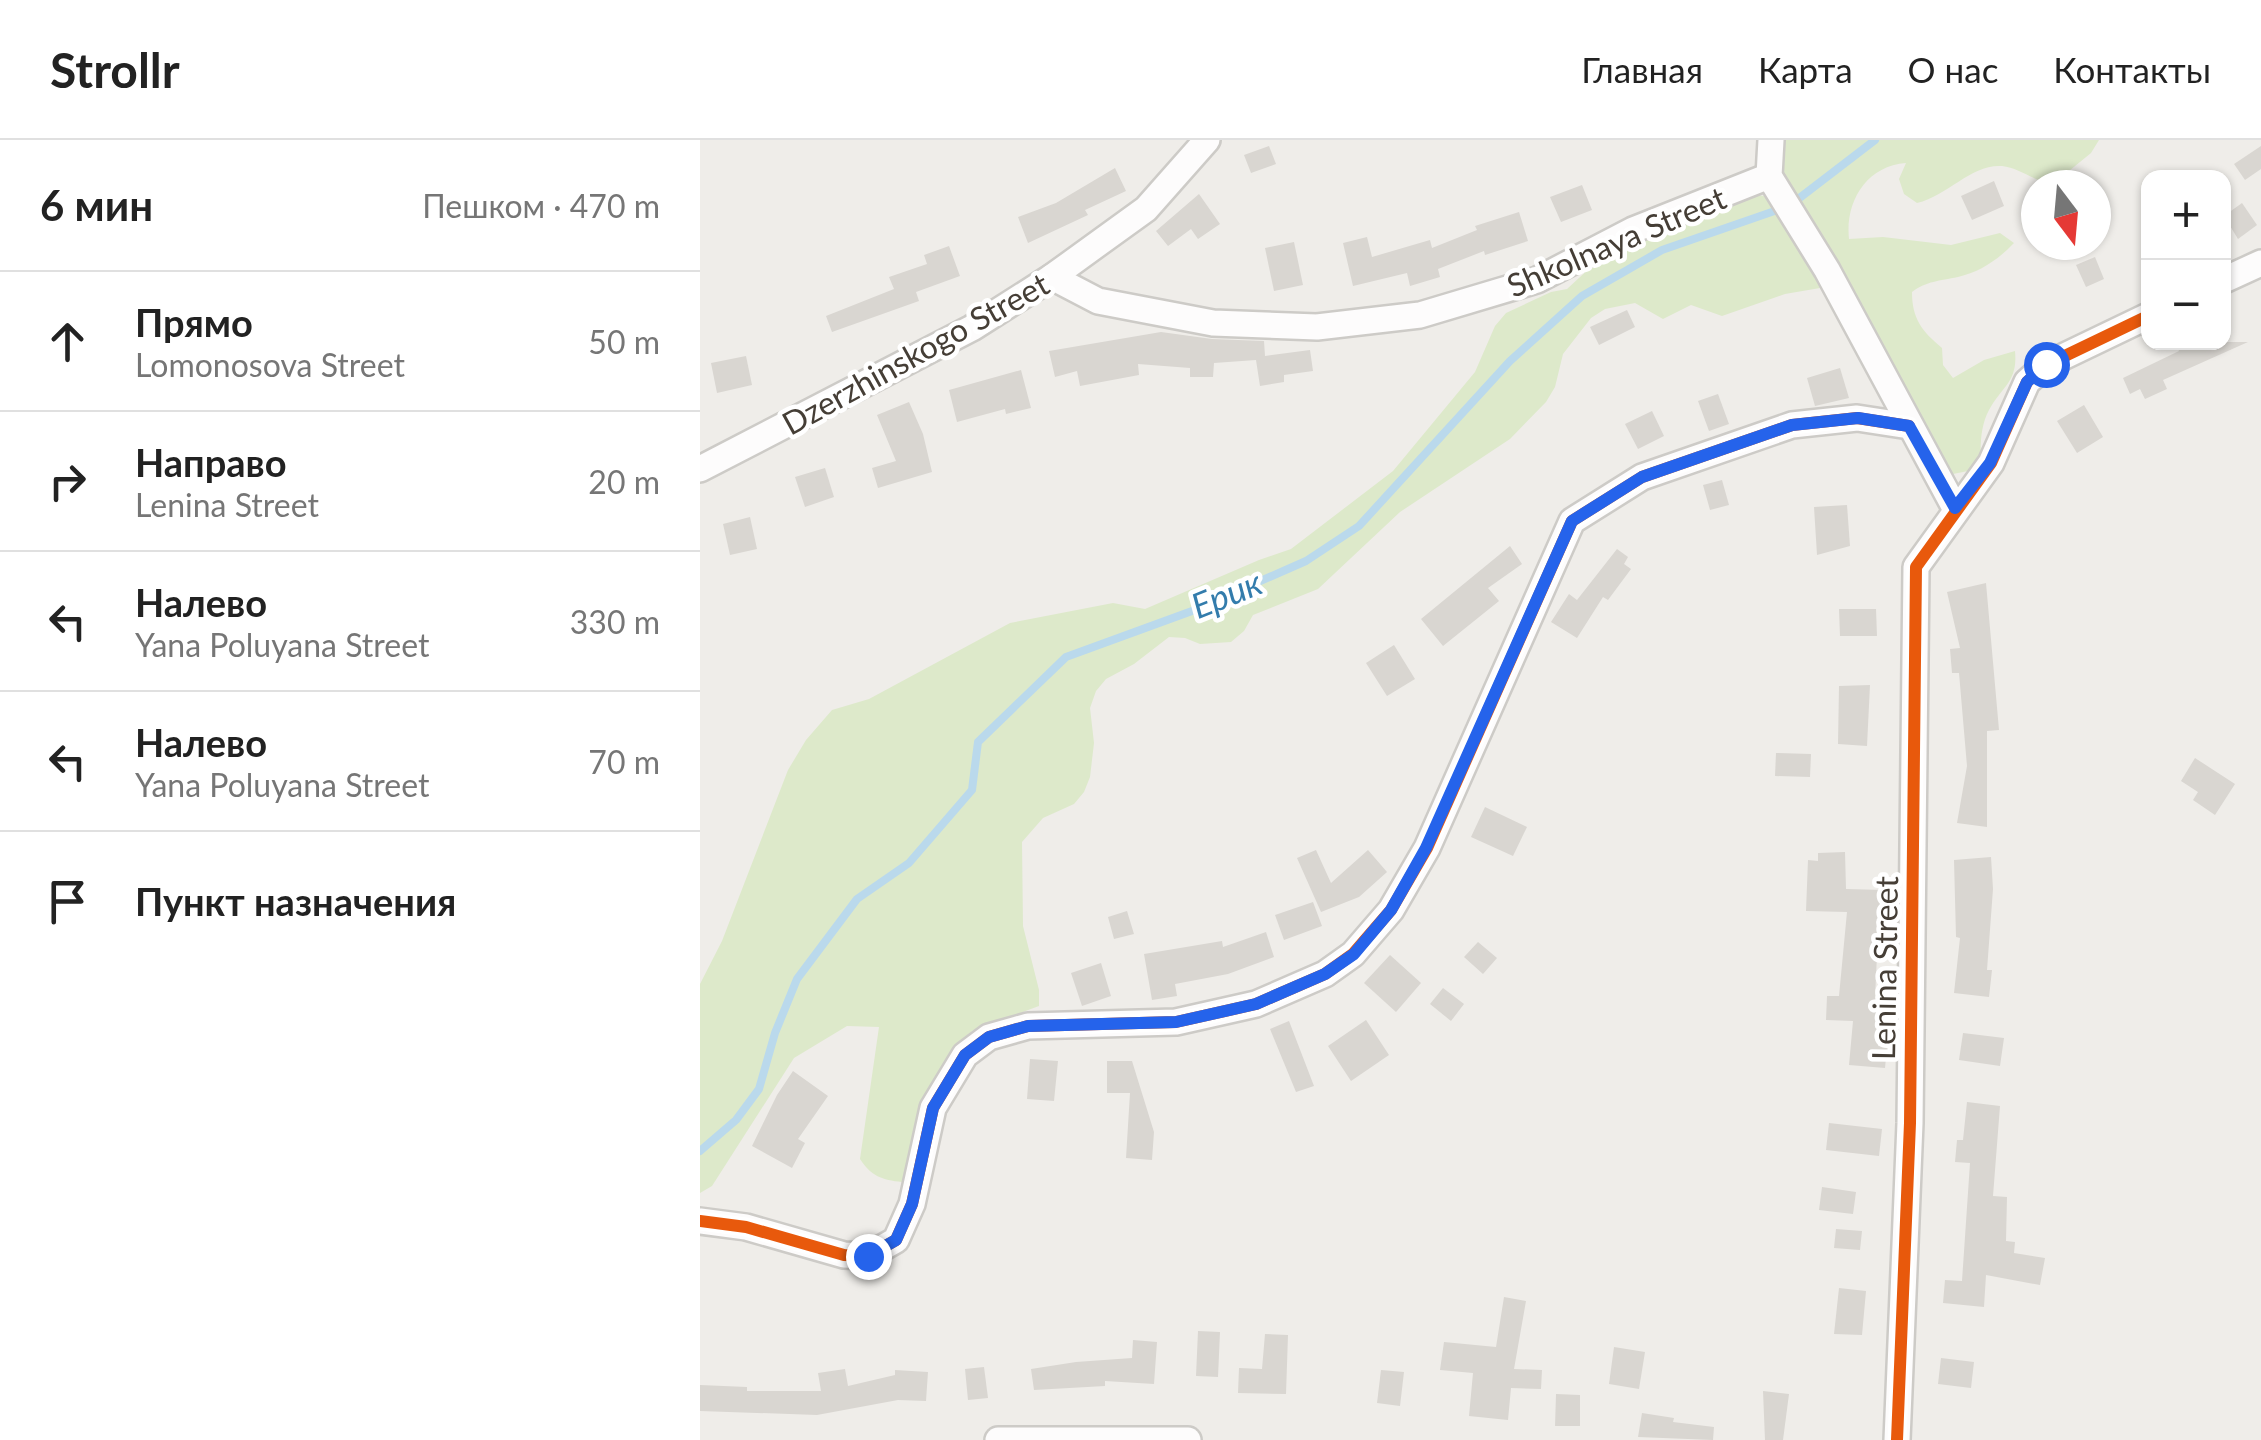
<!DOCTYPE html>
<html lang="ru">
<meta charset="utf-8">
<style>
:root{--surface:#fff;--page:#f6f6f6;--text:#222;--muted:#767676;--line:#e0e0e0}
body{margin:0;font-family:Lato,sans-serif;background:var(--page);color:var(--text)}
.controls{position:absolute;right:30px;top:30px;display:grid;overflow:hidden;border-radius:20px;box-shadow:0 2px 8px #0004}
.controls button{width:90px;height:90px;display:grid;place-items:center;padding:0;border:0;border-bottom:2px solid var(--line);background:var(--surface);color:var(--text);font:50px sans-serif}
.compass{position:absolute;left:1321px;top:30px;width:90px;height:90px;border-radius:50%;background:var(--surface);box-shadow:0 2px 8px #0004;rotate:164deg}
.stop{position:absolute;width:30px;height:30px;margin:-22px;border:8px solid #2563eb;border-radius:50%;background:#fff}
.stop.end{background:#2563eb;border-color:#fff;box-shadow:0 2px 10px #0008}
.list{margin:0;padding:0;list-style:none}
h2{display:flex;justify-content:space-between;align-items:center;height:130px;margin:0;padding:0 40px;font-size:42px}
h2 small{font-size:32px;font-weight:400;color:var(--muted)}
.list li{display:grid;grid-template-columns:65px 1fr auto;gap:30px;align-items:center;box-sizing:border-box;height:140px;padding:0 40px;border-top:2px solid var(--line)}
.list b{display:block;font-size:38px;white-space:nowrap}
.list p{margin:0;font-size:32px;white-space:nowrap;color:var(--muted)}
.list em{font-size:32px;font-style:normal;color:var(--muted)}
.icon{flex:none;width:55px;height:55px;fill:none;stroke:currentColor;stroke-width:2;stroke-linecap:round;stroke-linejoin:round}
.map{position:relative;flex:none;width:1561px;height:1300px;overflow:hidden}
header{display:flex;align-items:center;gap:60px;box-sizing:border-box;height:140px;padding:0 50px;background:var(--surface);border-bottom:2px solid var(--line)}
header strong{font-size:48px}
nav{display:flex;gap:55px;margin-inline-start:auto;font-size:35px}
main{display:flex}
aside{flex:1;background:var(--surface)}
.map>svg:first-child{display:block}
.green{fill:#dde9ca}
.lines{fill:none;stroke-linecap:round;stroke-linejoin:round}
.stream{stroke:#bad9ec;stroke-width:8}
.building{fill:#d9d6d1}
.minor-casing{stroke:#cdcbc7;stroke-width:30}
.minor{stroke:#fdfcfc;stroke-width:25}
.cycleway-casing{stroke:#fff;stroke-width:19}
.cycleway{stroke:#e8590c;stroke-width:12}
.route{stroke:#2563eb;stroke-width:12}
.labels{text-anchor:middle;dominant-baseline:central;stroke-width:9;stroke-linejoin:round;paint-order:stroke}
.street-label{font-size:32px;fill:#453e36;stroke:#fff}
.water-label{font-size:35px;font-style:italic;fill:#337cac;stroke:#fff}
</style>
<header>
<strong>Strollr</strong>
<nav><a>Главная</a><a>Карта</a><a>О нас</a><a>Контакты</a></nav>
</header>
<main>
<aside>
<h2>6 мин<small>Пешком · 470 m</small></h2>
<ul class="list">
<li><svg class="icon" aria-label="ahead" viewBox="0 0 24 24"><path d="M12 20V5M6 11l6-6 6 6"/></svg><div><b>Прямо</b><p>Lomonosova Street</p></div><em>50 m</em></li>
<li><svg class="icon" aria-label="right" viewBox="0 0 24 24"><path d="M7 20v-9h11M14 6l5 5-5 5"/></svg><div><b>Направо</b><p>Lenina Street</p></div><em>20 m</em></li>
<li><svg class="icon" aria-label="left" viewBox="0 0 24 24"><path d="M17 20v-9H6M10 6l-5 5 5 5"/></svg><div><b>Налево</b><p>Yana Poluyana Street</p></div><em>330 m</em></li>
<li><svg class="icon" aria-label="left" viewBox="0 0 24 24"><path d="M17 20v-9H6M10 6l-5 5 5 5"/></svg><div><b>Налево</b><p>Yana Poluyana Street</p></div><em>70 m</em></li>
<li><svg class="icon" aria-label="arrive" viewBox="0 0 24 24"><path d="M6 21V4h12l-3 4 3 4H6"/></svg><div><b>Пункт назначения</b></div></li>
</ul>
</aside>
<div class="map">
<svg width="1561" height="1300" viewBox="0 0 1561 1300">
<rect width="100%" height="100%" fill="#efede9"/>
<g class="green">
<path d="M 1079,0 L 1399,0 L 1391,13 L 1353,44 C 1335,42 1320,28 1302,26 C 1271,24 1249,55 1217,63 L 1204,54 L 1199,39 L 1206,23 C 1166,26 1145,62 1149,99 L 1183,97 L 1251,105 L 1300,93 L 1314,103 C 1299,119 1280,132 1258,137 C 1239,141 1227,141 1212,152 C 1212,179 1222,191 1242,208 L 1243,225 L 1253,238 L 1284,220 L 1315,211 C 1318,242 1302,246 1289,270 C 1281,285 1280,303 1281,320 L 1268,331 L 1253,334 L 1241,324 L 1170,197 L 1141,128 L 1077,40 Z"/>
<path d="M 1042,53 L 1064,56 L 1099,96 L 1120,148 L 1085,154 L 1022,176 L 991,165 L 963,179 L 935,163 L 905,169 L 891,178 L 863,214 L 855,247 L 846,262 L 810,299 L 700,372 L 618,449 L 553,475 L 544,491 L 531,502 L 500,504 L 485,498 L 469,497 L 434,524 L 406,539 L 396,551 L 390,568 L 394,603 L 390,637 L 384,652 L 374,664 L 343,678 L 322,702 L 323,786 L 339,850 L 339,866 L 272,891 L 260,904 L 213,1030 L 202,1042 C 182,1040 171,1036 160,1019 L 179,887 L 147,886 L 94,918 L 12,1046 L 0,1053 L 0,844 L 22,801 L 88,630 L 106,600 L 132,570 L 169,559 L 310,483 L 413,463 L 445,469 L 559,420 L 591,409 L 693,331 L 775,232 L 795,186 L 806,173 L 851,152 L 867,149 L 893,125 Z"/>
</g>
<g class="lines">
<path class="stream" d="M 0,1011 L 36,980 L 59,949 L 75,893 L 97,839 L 157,759 L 209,723 L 272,650 L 278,602 L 366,517 L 492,471 L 606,421 L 659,386 L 810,221 L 882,156 L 962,110 L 1089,66 L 1175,0"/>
</g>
<g class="building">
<path d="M 569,6 L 576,24 L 551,33 L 544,15 Z"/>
<path d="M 1561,6 L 1561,29 L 1545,40 L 1534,24 Z"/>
<path d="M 415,28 L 426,51 L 385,70 L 388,75 L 328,103 L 318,77 L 356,63 Z"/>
<path d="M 1294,41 L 1304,66 L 1272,80 L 1261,56 Z"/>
<path d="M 882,45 L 892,70 L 861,82 L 850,57 Z"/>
<path d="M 499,54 L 520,84 L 498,99 L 491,89 L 468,106 L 456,91 Z"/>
<path d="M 1542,63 L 1557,85 L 1538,99 L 1524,76 Z"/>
<path d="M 819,72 L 828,101 L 785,115 L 784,111 L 738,129 L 740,137 L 710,146 L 707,133 L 653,146 L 643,103 L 667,97 L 672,117 L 730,100 L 732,108 L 777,90 L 775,86 Z"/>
<path d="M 594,102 L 603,145 L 574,151 L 565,108 Z"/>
<path d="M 249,106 L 260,136 L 216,152 L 219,161 L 132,192 L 126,176 L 194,149 L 189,137 L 227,124 L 224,115 Z"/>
<path d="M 1395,117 L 1404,139 L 1386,147 L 1376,125 Z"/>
<path d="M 927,170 L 935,187 L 899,205 L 890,187 Z"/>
<path d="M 461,192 L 512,199 L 564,201 L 565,216 L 610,210 L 613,231 L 584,235 L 584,242 L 560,246 L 556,220 L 514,223 L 513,237 L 490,237 L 490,228 L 438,224 L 439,235 L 380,246 L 377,231 L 355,237 L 349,211 Z"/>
<path d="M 1475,202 L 1548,202 L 1463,240 L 1467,249 L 1445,259 L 1440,249 L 1430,254 L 1423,238 L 1479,211 Z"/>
<path d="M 46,216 L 52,245 L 17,253 L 11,223 Z"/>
<path d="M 1140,228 L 1149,258 L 1115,266 L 1107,238 Z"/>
<path d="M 321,230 L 331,268 L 306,274 L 305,269 L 257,282 L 249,250 Z"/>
<path d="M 1018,254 L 1029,284 L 1009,291 L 998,261 Z"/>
<path d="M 209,262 L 223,294 L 232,332 L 178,348 L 172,328 L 196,321 L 177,275 Z"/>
<path d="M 1384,265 L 1403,297 L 1377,313 L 1357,281 Z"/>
<path d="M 952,271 L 964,296 L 938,309 L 925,284 Z"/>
<path d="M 125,328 L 134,357 L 105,367 L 95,337 Z"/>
<path d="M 1022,340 L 1029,365 L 1010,370 L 1003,345 Z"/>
<path d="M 1147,365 L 1150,406 L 1117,415 L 1114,367 Z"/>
<path d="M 50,377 L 57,409 L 30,415 L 23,384 Z"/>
<path d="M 810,406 L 822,424 L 788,448 L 799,461 L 743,506 L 721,479 Z"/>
<path d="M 917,409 L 928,417 L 924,424 L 931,429 L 908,460 L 903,457 L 877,498 L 851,482 L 869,454 L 877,460 Z"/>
<path d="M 1286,443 L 1299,590 L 1287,591 L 1287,687 L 1257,683 L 1267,626 L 1259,533 L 1252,533 L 1250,509 L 1260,508 L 1247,452 Z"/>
<path d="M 1139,469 L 1176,469 L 1177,496 L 1140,496 Z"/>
<path d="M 694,505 L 715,539 L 687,556 L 666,523 Z"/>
<path d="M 1170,545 L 1167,606 L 1138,604 L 1139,546 Z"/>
<path d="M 1076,613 L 1111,614 L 1110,637 L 1075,636 Z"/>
<path d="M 1495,618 L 1535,644 L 1515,675 L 1493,660 L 1498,652 L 1481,641 Z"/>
<path d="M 785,667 L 827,687 L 813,716 L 771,697 Z"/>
<path d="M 616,710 L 631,743 L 668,710 L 687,732 L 659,757 L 621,772 L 597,718 Z"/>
<path d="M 1145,712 L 1146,749 L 1184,750 L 1183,771 L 1179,771 L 1175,858 L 1179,858 L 1178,906 L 1187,907 L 1185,928 L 1149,925 L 1153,881 L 1126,880 L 1127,856 L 1139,856 L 1147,772 L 1106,771 L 1108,720 L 1118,721 L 1118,713 Z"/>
<path d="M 1291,717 L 1293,749 L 1287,830 L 1292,830 L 1289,857 L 1254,853 L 1260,798 L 1256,797 L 1254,720 Z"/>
<path d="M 613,762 L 622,786 L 584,800 L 575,775 Z"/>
<path d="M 427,771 L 434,794 L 414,799 L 408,777 Z"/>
<path d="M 566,792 L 574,817 L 528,834 L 475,844 L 477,856 L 452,860 L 444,814 L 522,801 L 523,807 Z"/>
<path d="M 778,802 L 797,818 L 783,834 L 764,817 Z"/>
<path d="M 690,815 L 721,843 L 696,872 L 664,843 Z"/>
<path d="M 401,823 L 411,856 L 382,866 L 371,833 Z"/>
<path d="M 743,848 L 764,864 L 751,881 L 730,864 Z"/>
<path d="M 666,880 L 689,915 L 651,941 L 628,906 Z"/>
<path d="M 589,881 L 614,946 L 596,952 L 570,889 Z"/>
<path d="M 1263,893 L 1304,898 L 1300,926 L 1259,920 Z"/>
<path d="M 330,919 L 358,921 L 354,961 L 327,959 Z"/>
<path d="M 407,921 L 432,921 L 454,992 L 452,1020 L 426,1018 L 430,953 L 407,953 Z"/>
<path d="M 93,931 L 128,956 L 98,999 L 105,1003 L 92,1028 L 52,1006 L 77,955 Z"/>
<path d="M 1267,962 L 1300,966 L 1293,1056 L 1307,1057 L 1306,1101 L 1315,1102 L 1314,1113 L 1345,1118 L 1340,1145 L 1286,1135 L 1284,1167 L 1243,1163 L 1245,1140 L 1262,1141 L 1270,1023 L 1255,1022 L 1257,1000 L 1263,1000 Z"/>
<path d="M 1129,983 L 1182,989 L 1179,1016 L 1126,1010 Z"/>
<path d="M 1122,1047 L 1156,1052 L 1153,1074 L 1119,1070 Z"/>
<path d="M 1136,1089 L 1162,1091 L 1160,1110 L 1134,1108 Z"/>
<path d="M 1139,1148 L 1166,1151 L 1162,1195 L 1134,1194 Z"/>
<path d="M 804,1157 L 826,1161 L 814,1229 L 842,1230 L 841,1249 L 811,1248 L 808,1280 L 769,1276 L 773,1233 L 740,1230 L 744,1202 L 796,1207 Z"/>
<path d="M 498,1191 L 520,1192 L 518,1237 L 496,1236 Z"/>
<path d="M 565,1194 L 588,1195 L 586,1254 L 538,1253 L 539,1228 L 562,1229 Z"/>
<path d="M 433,1200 L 457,1202 L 454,1244 L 405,1241 L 405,1246 L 334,1250 L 331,1229 L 376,1222 L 432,1218 Z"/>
<path d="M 914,1207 L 945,1212 L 939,1249 L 909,1244 Z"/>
<path d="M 1241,1218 L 1274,1222 L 1271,1248 L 1238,1244 Z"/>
<path d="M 284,1227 L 288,1258 L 268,1260 L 265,1229 Z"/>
<path d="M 145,1229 L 148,1246 L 195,1235 L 195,1230 L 228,1232 L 226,1261 L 198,1260 L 117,1275 L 0,1271 L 0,1245 L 47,1247 L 47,1251 L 121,1251 L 118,1233 Z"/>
<path d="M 681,1230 L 704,1232 L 700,1266 L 677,1263 Z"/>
<path d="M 1063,1251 L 1089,1254 L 1083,1300 L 1065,1300 Z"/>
<path d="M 856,1254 L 880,1255 L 880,1286 L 855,1286 Z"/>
<path d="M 942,1273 L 974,1278 L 973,1282 L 1014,1287 L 1013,1300 L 938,1297 Z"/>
</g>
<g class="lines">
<g class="minor-casing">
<g id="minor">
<path d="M 1071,0 L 1069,36 L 1127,130 L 1255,368"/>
<path d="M 352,137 L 398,161 L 513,183 L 617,187 L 720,175 L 837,140 L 933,90 L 1069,36"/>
<path d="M 1524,140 L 1561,123"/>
<path d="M 0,329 L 272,188 L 352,137 L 446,69 L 507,0"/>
<path d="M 0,1081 L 46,1087 L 144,1115 L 168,1116 L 196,1100 L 212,1064 L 233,968 L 265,915 L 289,897 L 328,886 L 476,882 L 556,864 L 625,834 L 653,814 L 691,770 L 727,708 L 872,381 L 942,337 L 1092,285 L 1157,278 L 1209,286"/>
<path d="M 298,1300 L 488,1300"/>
<path d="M 1197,1300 L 1210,983 L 1216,427 L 1291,323 L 1327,242 L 1346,225 L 1448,176"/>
</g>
</g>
<use href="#minor" class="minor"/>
<g class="cycleway-casing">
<g id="cycleway">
<path d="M 0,1081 L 46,1087 L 144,1115 L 168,1116 L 196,1100 L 212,1064 L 233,968 L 265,915 L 289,897 L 328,886 L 476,882 L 556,864 L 625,834 L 653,814 L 691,770 L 727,708 L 872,381 L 942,337 L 1092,285 L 1157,278 L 1209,286"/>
<path d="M 1197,1300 L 1210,983 L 1216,427 L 1291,323 L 1327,242 L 1346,225 L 1448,176"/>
</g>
</g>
<use href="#cycleway" class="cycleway"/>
</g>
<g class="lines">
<path class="route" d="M 168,1116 L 196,1100 L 212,1064 L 233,968 L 265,915 L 289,897 L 328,886 L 476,882 L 556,864 L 625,834 L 654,814 L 691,770 L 726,708 L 872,381 L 942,337 L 1092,285 L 1158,278 L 1209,286 L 1255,368 L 1290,323 L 1327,242 L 1346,224"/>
</g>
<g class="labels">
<g class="street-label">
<text transform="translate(916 101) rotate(-23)">Shkolnaya Street</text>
<text transform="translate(215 213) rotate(-29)">Dzerzhinskogo Street</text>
<text transform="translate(1184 828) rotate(-89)">Lenina Street</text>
</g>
<g class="water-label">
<text transform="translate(526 453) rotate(-22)">Ерик</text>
</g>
</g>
</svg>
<div class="controls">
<button>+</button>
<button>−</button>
</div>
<svg class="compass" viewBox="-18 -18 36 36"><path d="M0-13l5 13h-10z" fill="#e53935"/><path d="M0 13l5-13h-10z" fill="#767676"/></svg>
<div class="stop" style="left:1346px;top:224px"></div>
<div class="stop end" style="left:168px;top:1116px"></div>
</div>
</main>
